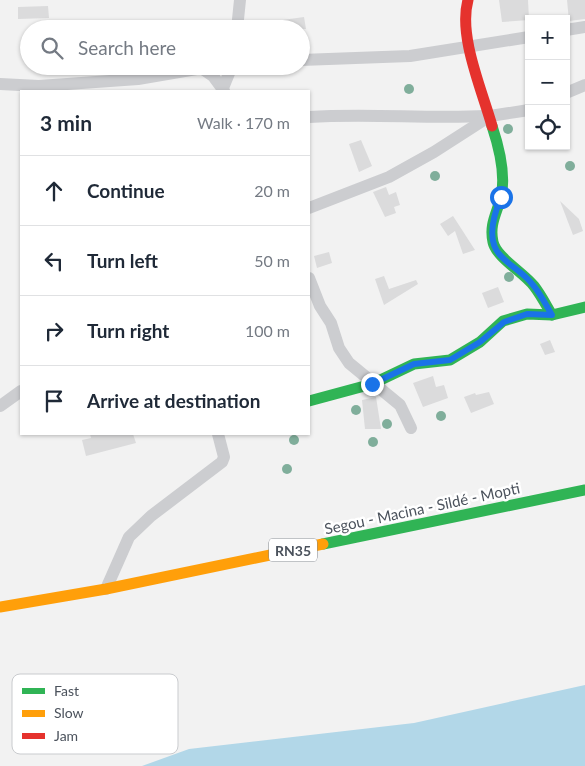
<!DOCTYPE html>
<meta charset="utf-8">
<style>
:root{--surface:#fff;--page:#f2f2f3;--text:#1f2937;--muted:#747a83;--line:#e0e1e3}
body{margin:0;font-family:Lato,sans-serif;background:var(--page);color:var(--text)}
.controls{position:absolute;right:15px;top:15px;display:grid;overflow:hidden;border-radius:0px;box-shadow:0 1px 4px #0004}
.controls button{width:45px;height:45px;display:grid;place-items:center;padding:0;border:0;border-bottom:1px solid var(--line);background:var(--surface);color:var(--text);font:25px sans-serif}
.stop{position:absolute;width:15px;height:15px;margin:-11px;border:4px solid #1a73e8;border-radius:50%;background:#fff}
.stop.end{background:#1a73e8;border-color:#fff;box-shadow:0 1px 5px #0008}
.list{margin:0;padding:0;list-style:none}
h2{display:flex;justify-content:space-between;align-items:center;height:65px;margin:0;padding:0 20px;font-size:21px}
h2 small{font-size:16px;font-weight:400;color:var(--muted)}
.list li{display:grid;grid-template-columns:32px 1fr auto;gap:15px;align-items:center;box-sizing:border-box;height:70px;padding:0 20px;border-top:1px solid var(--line)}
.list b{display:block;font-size:19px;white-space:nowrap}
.list em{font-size:16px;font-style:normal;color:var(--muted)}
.icon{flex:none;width:28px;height:28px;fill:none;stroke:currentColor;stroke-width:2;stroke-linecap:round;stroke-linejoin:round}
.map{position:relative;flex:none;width:585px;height:766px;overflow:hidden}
.search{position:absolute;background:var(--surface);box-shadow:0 1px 4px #0004;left:20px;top:20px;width:290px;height:55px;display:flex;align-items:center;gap:12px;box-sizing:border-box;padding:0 18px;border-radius:28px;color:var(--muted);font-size:19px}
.panel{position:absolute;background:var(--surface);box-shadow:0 1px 4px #0004;left:20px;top:90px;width:290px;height:345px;border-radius:0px}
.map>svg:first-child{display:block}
.water{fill:#b2d7e8}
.building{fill:#dbdbdc}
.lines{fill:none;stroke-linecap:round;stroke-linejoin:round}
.street{stroke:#cccdd0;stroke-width:12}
.fast{stroke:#30b455;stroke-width:11}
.slow{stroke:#ff9f0a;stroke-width:11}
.jam{stroke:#e5322d;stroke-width:11}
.tree{fill:#80ae9b}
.route{stroke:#1a73e8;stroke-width:6}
.labels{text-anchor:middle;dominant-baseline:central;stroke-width:5;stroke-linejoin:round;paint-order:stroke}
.shield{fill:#fff;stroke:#81868d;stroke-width:1}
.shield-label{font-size:14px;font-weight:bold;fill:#4b525c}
.street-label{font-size:15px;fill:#4b525c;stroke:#fff}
.key{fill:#fff;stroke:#c9cbce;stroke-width:1}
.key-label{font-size:14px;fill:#4b525c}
</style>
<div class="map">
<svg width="585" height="766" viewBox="0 0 585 766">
<rect width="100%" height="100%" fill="#f2f2f2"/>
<path class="water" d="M 585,685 L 585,766 L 142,766 L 189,749 L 414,723 Z"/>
<g class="building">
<path d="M 499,0 L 528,0 L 529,20 L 502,22 Z"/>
<path d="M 567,0 L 585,0 L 585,19 L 569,21 Z"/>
<path d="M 48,6 L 49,18 L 18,19 L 18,7 Z"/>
<path d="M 304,17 L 306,29 L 268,29 L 268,22 Z"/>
<path d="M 361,140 L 372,166 L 359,172 L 349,144 Z"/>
<path d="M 386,187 L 389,195 L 396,192 L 400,205 L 394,207 L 396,213 L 385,217 L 373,192 Z"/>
<path d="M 560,201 L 579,219 L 583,231 L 573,235 Z"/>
<path d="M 453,216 L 455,219 L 475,250 L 463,254 L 455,231 L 448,236 L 440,224 Z"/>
<path d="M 329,252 L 332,263 L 317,268 L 314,256 Z"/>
<path d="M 384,276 L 389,289 L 416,280 L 418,284 L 384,305 L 375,279 Z"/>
<path d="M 498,287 L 504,302 L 488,308 L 482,293 Z"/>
<path d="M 550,340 L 555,352 L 545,355 L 540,344 Z"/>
<path d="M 433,376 L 436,387 L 444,385 L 448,398 L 423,407 L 413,383 Z"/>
<path d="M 489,392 L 494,404 L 471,413 L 464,397 L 475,393 L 476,395 Z"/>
<path d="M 376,397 L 381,429 L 365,429 L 362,400 Z"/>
<path d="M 90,434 L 133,434 L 136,443 L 86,456 L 82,440 L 91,438 Z"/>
</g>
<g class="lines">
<g class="street">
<path d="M 237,29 L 240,0"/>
<path d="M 566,30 L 585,27"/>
<path d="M 301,60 L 410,56 L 529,37"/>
<path d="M 200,67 L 213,76 L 224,91"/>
<path d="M 0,84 L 39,86 L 138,79 L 214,66"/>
<path d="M 223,88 L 232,66"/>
<path d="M 566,93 L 585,85"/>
<path d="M 309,117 C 368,113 427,119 486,116"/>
<path d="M 309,208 L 389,177 L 434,152 L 490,116 L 529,110"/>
<path d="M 309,278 L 320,306 L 331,323 L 339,348 L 349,363 L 400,405 L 411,428"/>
<path d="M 0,406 L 21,391"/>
<path d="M 106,589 L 129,537 L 151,516 L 222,462 L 224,457 L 218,434"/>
</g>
<g class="fast">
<path d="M 492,126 C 499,147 506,175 501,197 C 497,213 489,224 493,242 C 496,257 523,272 534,286 C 541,295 546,305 552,315"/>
<path d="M 309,401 L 372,384 L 414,364 L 450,360 L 480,342 L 503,321 L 527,314 L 552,315 L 585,307"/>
<path d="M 323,544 L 585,490"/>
</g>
<path class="slow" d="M 0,607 L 106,589 L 323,544"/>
<path class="jam" d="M 468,0 C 458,36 482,90 492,126"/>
</g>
<g class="tree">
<circle cx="409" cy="89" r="5"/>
<circle cx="508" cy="129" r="5"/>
<circle cx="570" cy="166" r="5"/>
<circle cx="435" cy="176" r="5"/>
<circle cx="509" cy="277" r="5"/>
<circle cx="356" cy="410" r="5"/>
<circle cx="441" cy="416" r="5"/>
<circle cx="387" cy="424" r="5"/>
<circle cx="294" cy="440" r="5"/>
<circle cx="373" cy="442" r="5"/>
<circle cx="287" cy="469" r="5"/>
</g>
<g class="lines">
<path class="route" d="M 372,384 L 414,364 L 450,360 L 480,342 L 504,322 L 527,314 L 552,315 C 546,305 540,293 533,285 C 524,273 511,267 501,256 C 485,241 494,214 501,197"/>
</g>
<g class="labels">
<rect class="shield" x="269" y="538.5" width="48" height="23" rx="4"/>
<g class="shield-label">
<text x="293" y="550">RN35</text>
</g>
<g class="street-label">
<text transform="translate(422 508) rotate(-12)">Segou - Macina - Sildé - Mopti</text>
</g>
</g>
<rect x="12" y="674" width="166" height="80" rx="8" class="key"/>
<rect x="22" y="688" width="23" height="6" fill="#30b455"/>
<rect x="22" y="710" width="23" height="7" fill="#ff9f0a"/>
<rect x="22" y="733" width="23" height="6" fill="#e5322d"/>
<g class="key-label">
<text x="54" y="696">Fast</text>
<text x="54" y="718">Slow</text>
<text x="54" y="741">Jam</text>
</g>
</svg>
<div class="controls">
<button>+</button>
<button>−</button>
<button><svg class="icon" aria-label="locate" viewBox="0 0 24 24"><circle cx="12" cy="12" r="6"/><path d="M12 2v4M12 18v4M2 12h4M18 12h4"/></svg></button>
</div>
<div class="stop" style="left:501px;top:197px"></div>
<div class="stop end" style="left:372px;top:384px"></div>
<div class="search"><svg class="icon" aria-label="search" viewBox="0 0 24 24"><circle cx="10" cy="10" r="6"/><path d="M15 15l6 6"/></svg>Search here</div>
<section class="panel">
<h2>3 min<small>Walk · 170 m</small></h2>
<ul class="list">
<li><svg class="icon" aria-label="ahead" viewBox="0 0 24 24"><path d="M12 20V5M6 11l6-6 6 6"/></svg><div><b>Continue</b></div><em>20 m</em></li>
<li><svg class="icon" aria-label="left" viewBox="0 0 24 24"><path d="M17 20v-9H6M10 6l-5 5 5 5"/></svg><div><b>Turn left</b></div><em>50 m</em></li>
<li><svg class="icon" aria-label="right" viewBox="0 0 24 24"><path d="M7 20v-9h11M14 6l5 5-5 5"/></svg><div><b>Turn right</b></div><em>100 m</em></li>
<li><svg class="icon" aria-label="arrive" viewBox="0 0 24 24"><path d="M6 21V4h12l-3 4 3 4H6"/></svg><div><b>Arrive at destination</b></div></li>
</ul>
</section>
</div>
